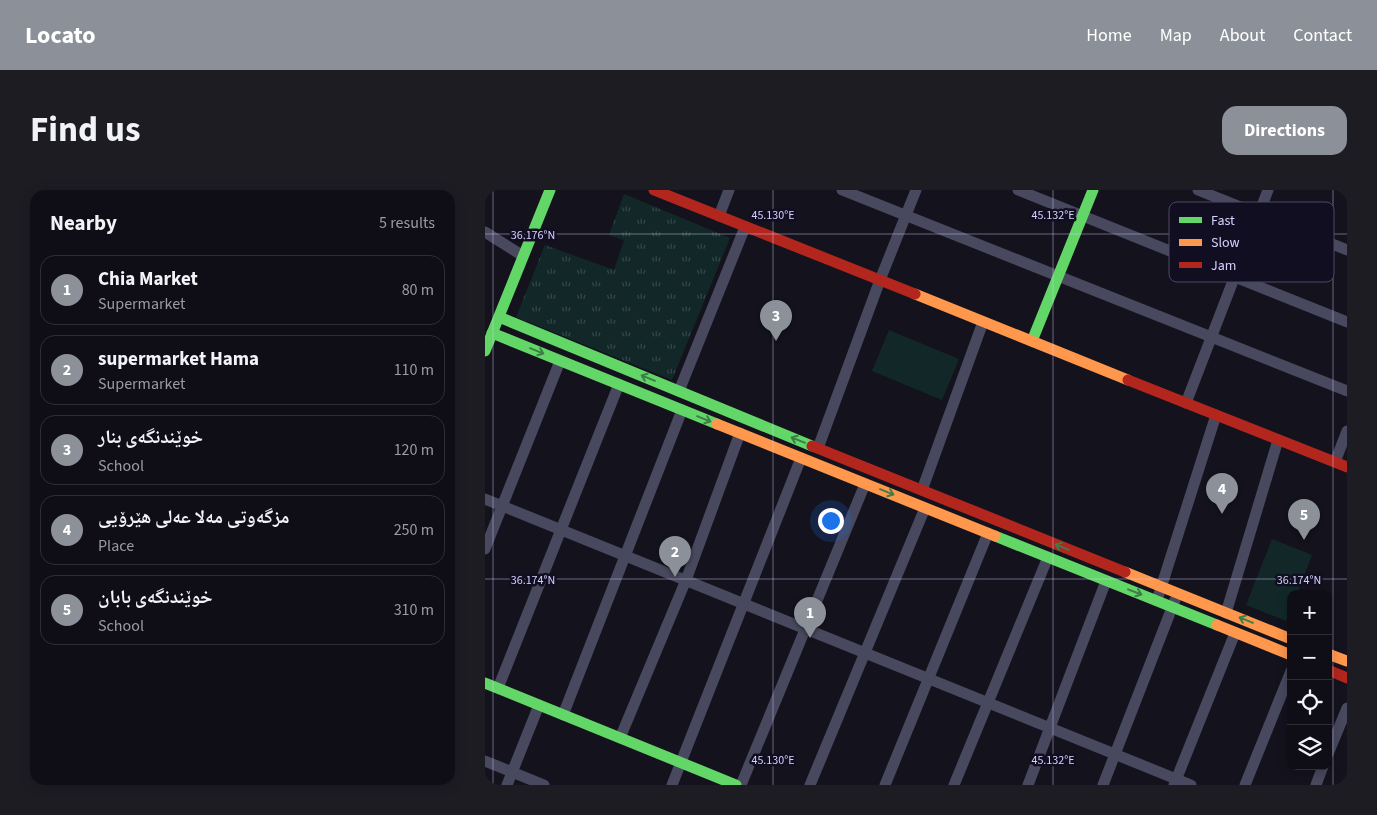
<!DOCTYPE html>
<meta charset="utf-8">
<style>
:root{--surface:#0f0e16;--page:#1d1c23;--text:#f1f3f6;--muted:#9b9ca1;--line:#2f2e35;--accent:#8c9099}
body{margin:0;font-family:"Source Sans 3","Noto Naskh Arabic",sans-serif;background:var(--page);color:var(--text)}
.controls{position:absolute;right:15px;bottom:15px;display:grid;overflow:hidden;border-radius:10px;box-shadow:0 2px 12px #0003}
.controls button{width:45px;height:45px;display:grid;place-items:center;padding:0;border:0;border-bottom:1px solid var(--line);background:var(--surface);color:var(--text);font:25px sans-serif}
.you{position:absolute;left:345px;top:330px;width:18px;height:18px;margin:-12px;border:4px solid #fff;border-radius:50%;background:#1a73e8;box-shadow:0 0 0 8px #1a73e833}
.badge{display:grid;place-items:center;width:32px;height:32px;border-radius:50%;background:var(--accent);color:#fff;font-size:16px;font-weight:700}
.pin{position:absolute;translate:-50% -41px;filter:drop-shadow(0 1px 2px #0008)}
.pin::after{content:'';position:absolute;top:26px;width:18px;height:15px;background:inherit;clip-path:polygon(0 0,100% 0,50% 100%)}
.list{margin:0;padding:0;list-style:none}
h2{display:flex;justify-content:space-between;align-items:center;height:65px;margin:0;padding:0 20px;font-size:21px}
h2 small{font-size:16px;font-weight:400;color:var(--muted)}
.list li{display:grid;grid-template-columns:32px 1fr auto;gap:15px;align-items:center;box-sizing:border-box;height:70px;margin:0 10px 10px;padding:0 10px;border:1px solid var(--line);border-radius:15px}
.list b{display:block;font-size:19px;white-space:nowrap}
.list p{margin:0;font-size:16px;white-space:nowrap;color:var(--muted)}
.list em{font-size:16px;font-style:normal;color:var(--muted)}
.icon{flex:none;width:28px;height:28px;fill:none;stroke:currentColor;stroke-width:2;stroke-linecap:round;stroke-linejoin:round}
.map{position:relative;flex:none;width:862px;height:595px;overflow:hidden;border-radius:15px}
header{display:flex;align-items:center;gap:30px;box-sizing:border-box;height:70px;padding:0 25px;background:var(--accent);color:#fff}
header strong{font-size:24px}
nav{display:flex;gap:28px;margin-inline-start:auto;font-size:18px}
.intro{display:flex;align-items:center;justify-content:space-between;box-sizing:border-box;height:120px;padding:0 30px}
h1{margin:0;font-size:35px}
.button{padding:12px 22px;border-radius:15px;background:var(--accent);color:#fff;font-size:18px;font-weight:700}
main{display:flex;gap:30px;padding:0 30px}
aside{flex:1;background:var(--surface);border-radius:15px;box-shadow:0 2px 12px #0003}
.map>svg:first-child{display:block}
.grass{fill:#122828}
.park{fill:url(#park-tufts)}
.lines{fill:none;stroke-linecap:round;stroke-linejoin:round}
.street{stroke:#48485e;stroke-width:11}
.fast{stroke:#63d668;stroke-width:11}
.slow{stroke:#ff974d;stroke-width:11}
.jam{stroke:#b3261e;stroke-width:11}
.oneway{stroke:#3e7c48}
.ticks{fill:none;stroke:#d4d1fd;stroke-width:1;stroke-opacity:0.45}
.key{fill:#110e22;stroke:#4c4864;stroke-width:1}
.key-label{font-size:14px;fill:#d4d1fd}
.ticks-label{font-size:12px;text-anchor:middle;fill:#d4d1fd;stroke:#110e22;stroke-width:5;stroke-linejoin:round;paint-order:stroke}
</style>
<header>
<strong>Locato</strong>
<nav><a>Home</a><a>Map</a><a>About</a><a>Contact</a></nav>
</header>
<div class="intro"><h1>Find us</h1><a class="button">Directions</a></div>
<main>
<aside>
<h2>Nearby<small>5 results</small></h2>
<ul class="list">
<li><span class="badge">1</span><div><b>Chia Market</b><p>Supermarket</p></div><em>80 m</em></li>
<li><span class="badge">2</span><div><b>supermarket Hama</b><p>Supermarket</p></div><em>110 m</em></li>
<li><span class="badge">3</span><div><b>خوێندنگەی بنار</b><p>School</p></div><em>120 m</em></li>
<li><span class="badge">4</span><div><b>مزگەوتی مەلا عەلی هێرۆیی</b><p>Place</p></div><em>250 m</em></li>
<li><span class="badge">5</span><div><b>خوێندنگەی بابان</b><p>School</p></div><em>310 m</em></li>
</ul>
</aside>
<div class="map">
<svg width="862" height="595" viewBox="0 0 862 595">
<defs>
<pattern id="park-tufts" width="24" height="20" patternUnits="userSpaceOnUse" patternTransform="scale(1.25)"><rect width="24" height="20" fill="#122828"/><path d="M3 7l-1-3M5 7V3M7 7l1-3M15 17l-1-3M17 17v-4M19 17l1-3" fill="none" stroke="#344648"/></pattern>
</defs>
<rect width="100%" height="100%" fill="#14121d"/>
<g class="grass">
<path d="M 404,140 L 474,169 L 457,210 L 387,181 Z"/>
<path d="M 787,349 L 827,365 L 812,404 L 806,404 L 806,419 L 801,431 L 761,415 Z"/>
</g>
<path class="park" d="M 139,4 L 245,48 L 187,190 L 31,127 L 60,55 L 129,80 L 139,50 L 124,45 Z"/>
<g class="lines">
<g class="street">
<path d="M 357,0 L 862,201"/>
<path d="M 533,0 L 862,132"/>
<path d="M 713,0 L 862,60"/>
<path d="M 234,26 L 244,0"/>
<path d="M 0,42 L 38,66"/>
<path d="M 194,201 L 260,37"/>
<path d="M 701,213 L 783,0"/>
<path d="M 333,258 L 395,90 L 431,0"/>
<path d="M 850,272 L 862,241"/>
<path d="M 437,300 L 498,132"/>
<path d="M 0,309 L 706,595"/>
<path d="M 0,359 L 75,171"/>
<path d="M 674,404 L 731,225"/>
<path d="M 741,423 L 793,250"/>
<path d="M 13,498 L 134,194"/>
<path d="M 78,525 L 197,220"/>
<path d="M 135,548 L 201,390 L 255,243"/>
<path d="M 843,564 L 862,518"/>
<path d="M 0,571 L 59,595"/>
<path d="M 22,595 L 54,515"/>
<path d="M 187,595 L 316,268"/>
<path d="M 256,595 L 380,294"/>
<path d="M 325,595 L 440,318"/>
<path d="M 400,595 L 503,343"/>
<path d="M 469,595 L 563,367"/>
<path d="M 543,595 L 621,391"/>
<path d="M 618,595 L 690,410"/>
<path d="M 689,595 L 750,443"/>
<path d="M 760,595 L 806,481"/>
<path d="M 831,595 L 838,576"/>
</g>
<g class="fast">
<path d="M 14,127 L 327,256"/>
<path d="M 7,143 L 232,234"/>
<path d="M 547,151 L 608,0"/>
<path d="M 0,161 L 65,0"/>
<path d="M 510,346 L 732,435"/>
<path d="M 0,493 L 251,595"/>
</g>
<g class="slow">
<path d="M 430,104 L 643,190"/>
<path d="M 232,234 L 510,346"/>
<path d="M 640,382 L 806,449"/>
<path d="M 732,435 L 806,465"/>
<path d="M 843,464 L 862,471"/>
</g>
<g class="jam">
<path d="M 169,0 L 430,104"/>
<path d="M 643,190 L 862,277"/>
<path d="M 327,256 L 640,382"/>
<path d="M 843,480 L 862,488"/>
</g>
</g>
<defs><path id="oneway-shaft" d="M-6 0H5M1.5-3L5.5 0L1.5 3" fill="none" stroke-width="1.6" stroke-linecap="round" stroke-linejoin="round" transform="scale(1.25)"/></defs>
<g class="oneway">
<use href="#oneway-shaft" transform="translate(52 161) rotate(22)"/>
<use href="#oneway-shaft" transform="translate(163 188) rotate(-158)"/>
<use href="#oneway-shaft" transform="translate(219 229) rotate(22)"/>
<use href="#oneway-shaft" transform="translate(313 250) rotate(-158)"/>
<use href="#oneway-shaft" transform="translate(402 302) rotate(22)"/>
<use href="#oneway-shaft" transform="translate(577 357) rotate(-158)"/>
<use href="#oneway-shaft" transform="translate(650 402) rotate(21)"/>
<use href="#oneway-shaft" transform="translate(761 430) rotate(-158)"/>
</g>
<path class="ticks" d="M 8,0 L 8,595M 288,0 L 288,595M 568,0 L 568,595M 848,0 L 848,595M 0,44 L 862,44M 0,389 L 862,389"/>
<rect x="684" y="12" width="165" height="80" rx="8" class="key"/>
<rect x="694" y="27" width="23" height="6" fill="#63d668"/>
<rect x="694" y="49" width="23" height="7" fill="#ff974d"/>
<rect x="694" y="72" width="23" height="6" fill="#b3261e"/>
<g class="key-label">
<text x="726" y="35">Fast</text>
<text x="726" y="57">Slow</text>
<text x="726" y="80">Jam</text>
</g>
<g class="ticks-label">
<text x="288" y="29">45.130°E</text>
<text x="568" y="29">45.132°E</text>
<text x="48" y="49">36.176°N</text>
<text x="48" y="394">36.174°N</text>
<text x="814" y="394">36.174°N</text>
<text x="288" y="574">45.130°E</text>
<text x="568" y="574">45.132°E</text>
</g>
</svg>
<div class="controls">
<button>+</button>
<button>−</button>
<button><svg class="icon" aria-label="locate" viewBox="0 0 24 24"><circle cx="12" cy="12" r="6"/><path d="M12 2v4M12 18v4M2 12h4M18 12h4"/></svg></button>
<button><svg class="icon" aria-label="layers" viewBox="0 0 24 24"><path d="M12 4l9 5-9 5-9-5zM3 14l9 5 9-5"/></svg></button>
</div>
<div class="you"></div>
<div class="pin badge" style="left:325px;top:448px">1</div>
<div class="pin badge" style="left:190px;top:387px">2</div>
<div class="pin badge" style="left:291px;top:151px">3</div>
<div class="pin badge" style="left:737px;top:324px">4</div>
<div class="pin badge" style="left:819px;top:350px">5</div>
</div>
</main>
